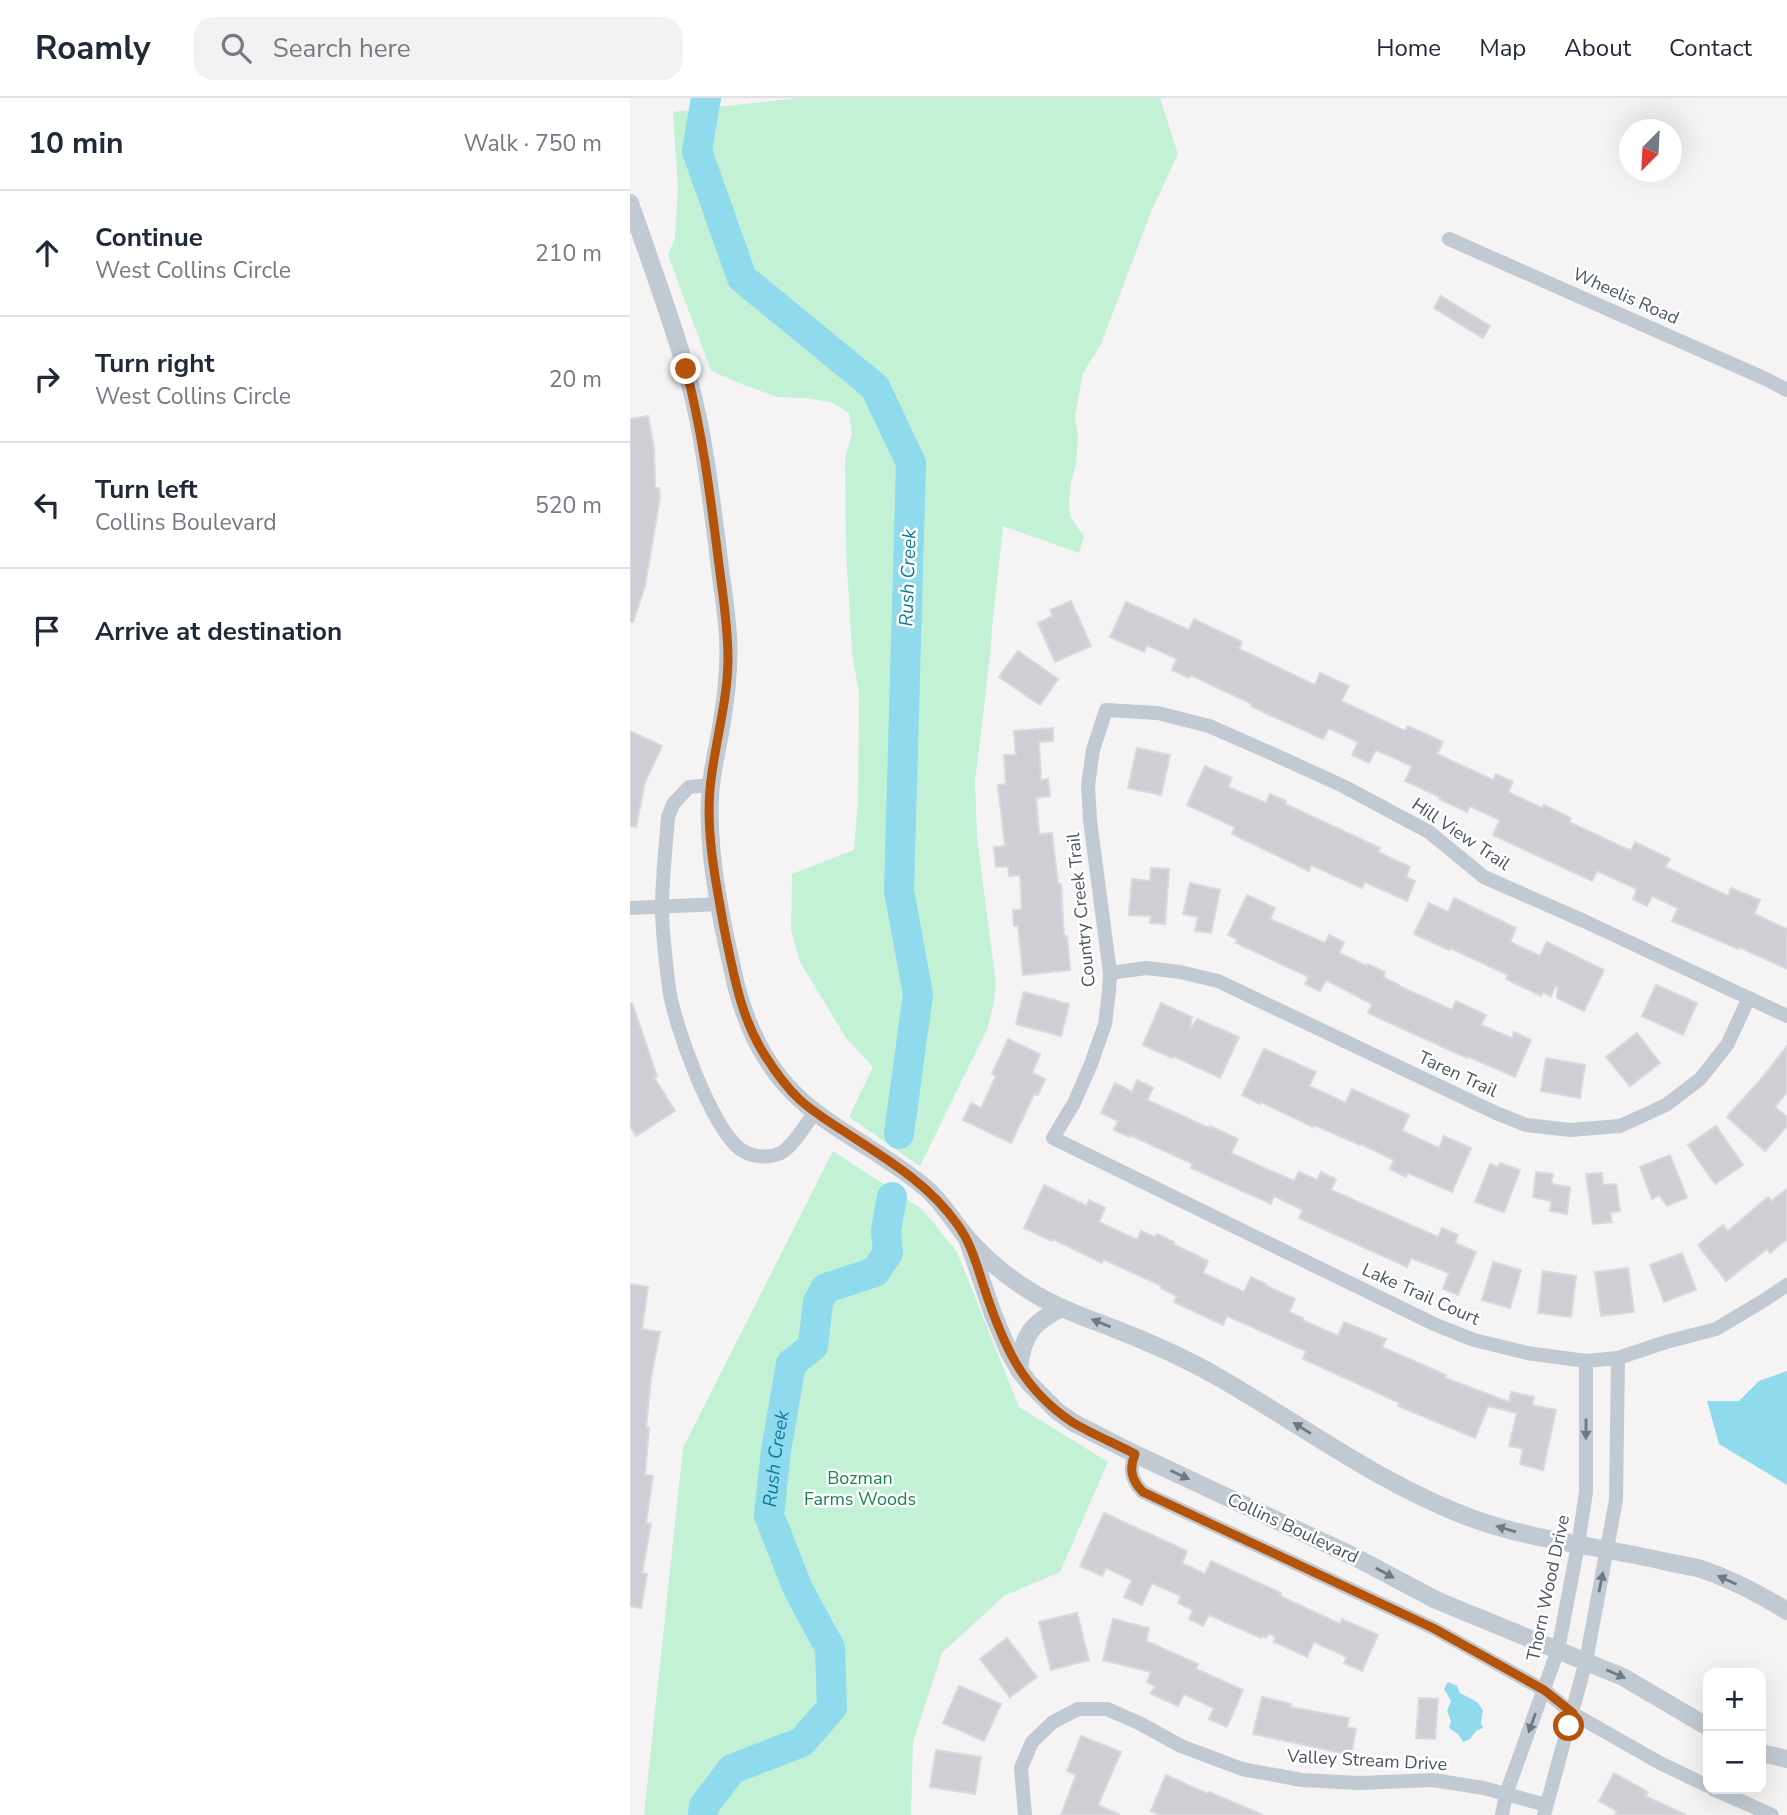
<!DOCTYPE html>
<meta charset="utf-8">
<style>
:root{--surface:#fff;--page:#f2f2f3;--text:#1f2937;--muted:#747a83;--line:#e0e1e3}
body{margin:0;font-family:"Nunito Sans",sans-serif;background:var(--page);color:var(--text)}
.controls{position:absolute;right:21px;bottom:21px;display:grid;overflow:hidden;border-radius:14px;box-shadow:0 7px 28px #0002}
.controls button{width:63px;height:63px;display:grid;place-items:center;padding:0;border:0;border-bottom:2px solid var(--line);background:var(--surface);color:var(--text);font:35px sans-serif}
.compass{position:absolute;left:989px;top:21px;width:63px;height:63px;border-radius:50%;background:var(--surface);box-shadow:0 7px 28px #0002;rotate:204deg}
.stop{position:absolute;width:21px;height:21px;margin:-16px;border:5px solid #b45309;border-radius:50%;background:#fff}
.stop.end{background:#b45309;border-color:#fff;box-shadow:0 2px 7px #0008}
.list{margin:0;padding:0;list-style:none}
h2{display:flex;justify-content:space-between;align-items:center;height:91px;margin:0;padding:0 28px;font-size:30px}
h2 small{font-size:23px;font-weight:400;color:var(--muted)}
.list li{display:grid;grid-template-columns:46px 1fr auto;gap:21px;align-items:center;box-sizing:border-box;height:126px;padding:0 28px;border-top:2px solid var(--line)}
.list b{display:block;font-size:26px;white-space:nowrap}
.list p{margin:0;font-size:23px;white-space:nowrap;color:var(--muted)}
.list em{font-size:23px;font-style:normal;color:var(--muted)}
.icon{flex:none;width:38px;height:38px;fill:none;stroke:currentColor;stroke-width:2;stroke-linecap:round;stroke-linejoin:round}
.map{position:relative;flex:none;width:1157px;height:1717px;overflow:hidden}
header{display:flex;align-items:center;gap:42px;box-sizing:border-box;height:98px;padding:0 35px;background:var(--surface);border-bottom:2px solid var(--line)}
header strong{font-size:33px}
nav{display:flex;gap:38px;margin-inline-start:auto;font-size:24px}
.search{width:490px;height:63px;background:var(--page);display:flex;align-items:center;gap:18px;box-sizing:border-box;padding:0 24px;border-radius:21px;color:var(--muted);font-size:26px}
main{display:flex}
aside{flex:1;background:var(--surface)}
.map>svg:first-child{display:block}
.green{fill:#c3f1d5}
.water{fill:#90daee}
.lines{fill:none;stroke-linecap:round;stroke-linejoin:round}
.river{stroke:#90daee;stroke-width:30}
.building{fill:#cdcfd5;stroke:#d7d9de;stroke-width:2}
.minor{stroke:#c1cad2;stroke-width:14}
.tertiary{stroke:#c1cad2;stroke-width:18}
.oneway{fill:#6e7983}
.route{stroke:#b45309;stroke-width:9}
.labels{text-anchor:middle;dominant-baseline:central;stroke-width:5;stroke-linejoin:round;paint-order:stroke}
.street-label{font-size:18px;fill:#4a5661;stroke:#fff}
.park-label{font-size:18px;fill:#17864f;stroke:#fff}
.water-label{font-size:19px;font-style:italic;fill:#0c7c9b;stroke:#fff}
</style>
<header>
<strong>Roamly</strong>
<div class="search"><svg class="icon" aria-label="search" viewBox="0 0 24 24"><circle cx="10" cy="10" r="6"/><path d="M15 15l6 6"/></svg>Search here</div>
<nav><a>Home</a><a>Map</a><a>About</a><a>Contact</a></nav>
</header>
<main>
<aside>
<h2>10 min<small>Walk · 750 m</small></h2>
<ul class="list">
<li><svg class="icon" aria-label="ahead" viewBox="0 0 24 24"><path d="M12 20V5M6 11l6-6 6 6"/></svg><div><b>Continue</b><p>West Collins Circle</p></div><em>210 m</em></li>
<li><svg class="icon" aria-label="right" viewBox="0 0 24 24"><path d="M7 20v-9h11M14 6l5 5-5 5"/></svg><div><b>Turn right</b><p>West Collins Circle</p></div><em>20 m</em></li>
<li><svg class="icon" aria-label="left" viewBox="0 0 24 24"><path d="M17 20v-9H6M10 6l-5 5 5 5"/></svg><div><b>Turn left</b><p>Collins Boulevard</p></div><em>520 m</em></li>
<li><svg class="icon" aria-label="arrive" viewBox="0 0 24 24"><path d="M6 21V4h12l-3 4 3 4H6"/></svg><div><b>Arrive at destination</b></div></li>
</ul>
</aside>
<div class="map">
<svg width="1157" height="1717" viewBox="0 0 1157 1717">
<rect width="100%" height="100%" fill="#f5f3f3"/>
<g class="green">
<path d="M 168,0 L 530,0 L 548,56 L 521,114 L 471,246 L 453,275 L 445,318 L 448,340 L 446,367 L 441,384 L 439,403 L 440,418 L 454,439 L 449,455 L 373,428 L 362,530 L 361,550 L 345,684 L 347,739 L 366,886 L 363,908 L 358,929 L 290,1068 L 219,1019 L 243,969 L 216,940 L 170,864 L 161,832 L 162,776 L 224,752 L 228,702 L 229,595 L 222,555 L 216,451 L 215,361 L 222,335 L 219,315 L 200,304 L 176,300 L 147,299 L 114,287 L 81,273 L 38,157 L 45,140 L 48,92 L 43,14 Z"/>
<path d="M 203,1053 L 293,1112 L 327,1154 L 389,1309 L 478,1364 L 430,1474 L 374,1498 L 312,1555 L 283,1644 L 281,1717 L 14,1717 L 53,1350 Z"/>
</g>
<g class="water">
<path d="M 1157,1273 L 1157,1387 L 1089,1346 L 1077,1303 L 1109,1303 L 1129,1283 Z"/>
<path d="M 818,1584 L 827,1588 L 830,1595 L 847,1604 L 853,1612 L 851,1625 L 853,1630 L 846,1633 L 840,1641 L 833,1644 L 828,1636 L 819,1630 L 821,1623 L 817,1613 L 821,1603 L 814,1591 Z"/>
</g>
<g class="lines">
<g class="river">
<path d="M 76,0 L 67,53 L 112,180 L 245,289 L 281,365 L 269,793 L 288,896 L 269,1036"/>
<path id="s1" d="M 73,1717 L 74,1708 L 102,1671 L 172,1644 L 202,1609 L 200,1550 L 168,1491 L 139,1417 L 146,1353 L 161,1266 L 183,1248 L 188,1204 L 196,1190 L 245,1174 L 258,1155 L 256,1132 L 262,1099"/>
</g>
</g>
<g class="building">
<path d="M 811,198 L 860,228 L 853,240 L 804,210 Z"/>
<path d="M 18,318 L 24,350 L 25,390 L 29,390 L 30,399 L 15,488 L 3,524 L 0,524 L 0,321 Z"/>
<path d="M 441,503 L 461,548 L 425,564 L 408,525 L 423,518 L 420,512 Z"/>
<path d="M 496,504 L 559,532 L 564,521 L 612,544 L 609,551 L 685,587 L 690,575 L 719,588 L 711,603 L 775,633 L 778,628 L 813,644 L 807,656 L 863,682 L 866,676 L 883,684 L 878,694 L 912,710 L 914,707 L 941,720 L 939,724 L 1001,753 L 1005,744 L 1040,761 L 1035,769 L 1098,798 L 1101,790 L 1130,802 L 1124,816 L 1157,831 L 1157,871 L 1109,849 L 1108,851 L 1042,823 L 1048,810 L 1022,798 L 1017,808 L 1003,801 L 1007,791 L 967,773 L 962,783 L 863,737 L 870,722 L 840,708 L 837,714 L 809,701 L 810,699 L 775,683 L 782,668 L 746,652 L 739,665 L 722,657 L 728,644 L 699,630 L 693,641 L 635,615 L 621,608 L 622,606 L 561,577 L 559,580 L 542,572 L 547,561 L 517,547 L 514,554 L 480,539 Z"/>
<path d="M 388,553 L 428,581 L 410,607 L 369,579 Z"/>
<path d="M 423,630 L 423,643 L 409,644 L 411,682 L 418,681 L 420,698 L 406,700 L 409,736 L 422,735 L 428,786 L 431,786 L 434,839 L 437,838 L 440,872 L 393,877 L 388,828 L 384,828 L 383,812 L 392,811 L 390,777 L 379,778 L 378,768 L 366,769 L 364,749 L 375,748 L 368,687 L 376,686 L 374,657 L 386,657 L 384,633 Z"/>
<path d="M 0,633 L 32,648 L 15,684 L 6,729 L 0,728 Z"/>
<path d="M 507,650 L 540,657 L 531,697 L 498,690 Z"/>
<path d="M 575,668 L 602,680 L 598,689 L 636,705 L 640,696 L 656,703 L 655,706 L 750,750 L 748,754 L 780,769 L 776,779 L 785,783 L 777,803 L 735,784 L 732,790 L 681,767 L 679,773 L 602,736 L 605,729 L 557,707 Z"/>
<path d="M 521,770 L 539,771 L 535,826 L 520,825 L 521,818 L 499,817 L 502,781 L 520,783 Z"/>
<path d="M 560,785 L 590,792 L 581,835 L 565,833 L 568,819 L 553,816 Z"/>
<path d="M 617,797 L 645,810 L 640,821 L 695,845 L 699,837 L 714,844 L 709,855 L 737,868 L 738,866 L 755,874 L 753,879 L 769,887 L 769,888 L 822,912 L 826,903 L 856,917 L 851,927 L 882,940 L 884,934 L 901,942 L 885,979 L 837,958 L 837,960 L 738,915 L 742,906 L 696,882 L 690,893 L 675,886 L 679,879 L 606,845 L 607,841 L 598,837 Z"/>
<path d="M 824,800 L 886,830 L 880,844 L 910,858 L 917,844 L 974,872 L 954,913 L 927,900 L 928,889 L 925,888 L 921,898 L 913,894 L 911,898 L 876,881 L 878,877 L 820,850 L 819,852 L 784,836 L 799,805 L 818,814 Z"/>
<path d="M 1026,887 L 1067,905 L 1053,937 L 1012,918 Z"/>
<path d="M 394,894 L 439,906 L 431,938 L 386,926 Z"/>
<path d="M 0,905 L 2,905 L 27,978 L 24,979 L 45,1013 L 6,1038 L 0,1028 Z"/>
<path d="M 531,905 L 562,919 L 560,928 L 562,929 L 567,921 L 609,939 L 590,980 L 543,958 L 542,960 L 513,947 Z"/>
<path d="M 1007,935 L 1030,965 L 1000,988 L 976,959 Z"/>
<path d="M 378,941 L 410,956 L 402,975 L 415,981 L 408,997 L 404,996 L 381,1045 L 333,1022 L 341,1005 L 351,1010 L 366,978 L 362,976 Z"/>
<path d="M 1157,948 L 1157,994 L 1145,1009 L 1157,1019 L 1157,1028 L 1135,1053 L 1097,1019 L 1132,980 Z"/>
<path d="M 634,951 L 686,974 L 679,988 L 716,1005 L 722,991 L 779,1017 L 772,1033 L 809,1050 L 814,1038 L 841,1050 L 822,1094 L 778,1075 L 776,1079 L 760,1071 L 764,1062 L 731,1046 L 730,1047 L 684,1027 L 683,1029 L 631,1004 L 630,1006 L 612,997 Z"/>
<path d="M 916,960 L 955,967 L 950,1000 L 911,993 Z"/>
<path d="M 507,982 L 523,990 L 517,1002 L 579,1030 L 580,1028 L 608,1041 L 601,1055 L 664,1083 L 669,1074 L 687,1082 L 691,1074 L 706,1081 L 701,1092 L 808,1139 L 812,1130 L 828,1137 L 825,1145 L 846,1154 L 828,1197 L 813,1191 L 819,1175 L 781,1160 L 777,1169 L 669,1120 L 673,1112 L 644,1098 L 641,1106 L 561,1070 L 563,1066 L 500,1037 L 499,1039 L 484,1032 L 488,1023 L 471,1015 L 485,985 L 502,994 Z"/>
<path d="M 1086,1028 L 1113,1067 L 1085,1086 L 1058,1047 Z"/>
<path d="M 1040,1057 L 1057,1100 L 1037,1108 L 1029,1097 L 1022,1101 L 1010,1069 Z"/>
<path d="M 870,1065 L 890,1072 L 874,1114 L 845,1104 L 860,1066 L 868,1069 Z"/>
<path d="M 906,1074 L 923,1076 L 921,1086 L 940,1089 L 937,1116 L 920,1113 L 921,1103 L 903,1099 Z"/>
<path d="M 972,1075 L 973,1087 L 986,1086 L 990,1113 L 980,1114 L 982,1124 L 963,1126 L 956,1076 Z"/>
<path d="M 414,1087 L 457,1108 L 459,1102 L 475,1110 L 469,1124 L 507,1142 L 511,1133 L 525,1139 L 527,1136 L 544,1144 L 543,1146 L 578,1163 L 573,1175 L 614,1194 L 621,1179 L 636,1186 L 635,1187 L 665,1201 L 659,1214 L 673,1220 L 672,1222 L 708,1238 L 714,1224 L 756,1241 L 752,1249 L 816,1277 L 815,1280 L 879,1304 L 881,1294 L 904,1299 L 902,1307 L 926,1312 L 913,1372 L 890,1366 L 893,1351 L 879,1348 L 887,1315 L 858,1308 L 845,1340 L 768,1308 L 770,1305 L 673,1261 L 676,1253 L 597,1218 L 593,1227 L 544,1204 L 547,1198 L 531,1190 L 532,1188 L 473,1161 L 472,1165 L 423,1141 L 422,1143 L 394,1130 Z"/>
<path d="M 1157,1091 L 1157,1141 L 1140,1155 L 1137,1151 L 1096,1183 L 1068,1147 L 1093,1127 L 1098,1133 L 1138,1099 L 1141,1103 Z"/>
<path d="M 1052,1155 L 1066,1192 L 1034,1204 L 1020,1167 Z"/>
<path d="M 863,1164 L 891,1172 L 880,1210 L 852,1202 Z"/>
<path d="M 998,1170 L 1004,1214 L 971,1218 L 965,1174 Z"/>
<path d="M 913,1173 L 946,1178 L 941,1219 L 908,1215 Z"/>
<path d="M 0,1186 L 18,1189 L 12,1231 L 30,1234 L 21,1279 L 16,1329 L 19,1330 L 15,1377 L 23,1378 L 16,1425 L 21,1426 L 12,1475 L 17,1476 L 11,1510 L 0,1508 Z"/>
<path d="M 474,1415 L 557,1453 L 552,1465 L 575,1476 L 581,1463 L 651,1495 L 650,1498 L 710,1526 L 712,1521 L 748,1537 L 732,1573 L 714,1565 L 717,1559 L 684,1544 L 677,1559 L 644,1544 L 645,1538 L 638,1536 L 636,1540 L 632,1538 L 631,1540 L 579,1517 L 573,1528 L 559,1521 L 563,1512 L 548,1505 L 551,1498 L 522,1485 L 512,1507 L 494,1499 L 502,1482 L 476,1470 L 472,1478 L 450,1468 Z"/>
<path d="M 447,1515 L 459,1562 L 421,1572 L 409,1524 Z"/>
<path d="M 483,1521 L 519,1530 L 516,1543 L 568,1566 L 566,1571 L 613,1592 L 597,1629 L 579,1621 L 584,1610 L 554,1596 L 548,1608 L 521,1596 L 525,1588 L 517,1584 L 521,1574 L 473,1562 Z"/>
<path d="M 377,1540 L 407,1579 L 380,1599 L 350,1561 Z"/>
<path d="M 329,1588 L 371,1606 L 354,1643 L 313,1625 Z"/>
<path d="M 632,1599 L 661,1606 L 660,1609 L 719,1620 L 717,1629 L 726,1631 L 721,1657 L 623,1636 Z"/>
<path d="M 789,1600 L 808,1601 L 805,1641 L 786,1640 Z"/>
<path d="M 451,1638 L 491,1654 L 468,1707 L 490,1717 L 431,1717 L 446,1677 L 437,1673 Z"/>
<path d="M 306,1652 L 351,1659 L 345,1696 L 300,1689 Z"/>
<path d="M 984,1675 L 1018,1694 L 1015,1698 L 1056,1717 L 985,1717 L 987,1713 L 969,1703 Z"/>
<path d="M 536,1677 L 578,1696 L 579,1694 L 633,1717 L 530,1717 L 521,1713 Z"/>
</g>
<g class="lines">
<g class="minor">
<path d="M 819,141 L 1136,281 L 1157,292"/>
<path d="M 81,687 L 59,689 L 43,706 L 38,719 C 36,749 32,780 32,810 C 32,836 36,864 39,890 C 44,927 81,1028 110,1051 C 121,1059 138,1061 151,1055 C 163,1048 176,1026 185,1014"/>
<path d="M 0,810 L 90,806"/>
<path d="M 480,875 L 516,870 L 550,874 L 588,883 L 866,1015 L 896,1027 L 940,1032 L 990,1028 L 1036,1007 L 1070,981 L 1097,947 L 1119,900"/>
<path d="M 1157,918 L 954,823 L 854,779 L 799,734 L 713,688 L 634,652 L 579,628 L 528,615 L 476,612 L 463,652 L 458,687 L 460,722 L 480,875 L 479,893 L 475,926 L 461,966 L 444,1005 L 423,1040 L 806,1227 L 844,1242 L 897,1255 L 956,1263 L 988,1260 L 1036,1244 L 1086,1231 L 1133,1203 L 1157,1187"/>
<path d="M 505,1356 C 499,1371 501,1382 513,1394 L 803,1530 L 914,1592 L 942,1615 L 956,1623 L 1030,1665 L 1078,1688"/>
<path d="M 1083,1691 L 1142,1717"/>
<path d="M 395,1717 L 391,1670 L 402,1644 L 423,1624 L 448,1611 L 477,1611 L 509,1625 L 551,1648 L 612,1671 L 672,1682 L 729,1685 L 803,1682 L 854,1690 L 916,1707"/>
<path d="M 872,1717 L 876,1696 L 928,1552 L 948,1447 L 956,1394 L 956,1263"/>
<path d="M 914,1717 L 956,1563 L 986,1402 L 988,1260"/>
</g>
<g class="tertiary">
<path d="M 0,105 C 19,161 40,216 56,272 C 73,329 79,387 87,445 C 90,476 96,507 98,538 C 100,573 95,607 89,641 C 85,661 80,682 80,702 C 77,759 93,831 106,887 C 117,930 137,972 171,1002 C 191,1021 216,1035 239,1050 C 259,1063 280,1076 298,1092 C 313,1106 324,1124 337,1140 C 355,1160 377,1179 400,1193 C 427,1210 457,1220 485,1231 C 521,1245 555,1260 588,1279 C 672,1327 751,1387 841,1420 C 904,1443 969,1448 1033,1463 C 1047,1466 1061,1468 1074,1472 C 1103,1482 1131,1497 1157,1513"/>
<path d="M 338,1143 L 363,1216 L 379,1254 L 389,1272 L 400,1286 L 427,1313 L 444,1325 L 505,1356 L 725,1459 L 806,1502 L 993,1579 L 1078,1629"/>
<path d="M 389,1272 C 392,1238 401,1225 432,1210"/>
<path d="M 1131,1655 L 1157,1661"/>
</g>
</g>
<defs><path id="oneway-solid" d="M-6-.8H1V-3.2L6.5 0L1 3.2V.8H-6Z" transform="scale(1.75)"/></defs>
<g class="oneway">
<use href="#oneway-solid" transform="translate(471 1225) rotate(-158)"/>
<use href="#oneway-solid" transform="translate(672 1330) rotate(-148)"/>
<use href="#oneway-solid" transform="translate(956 1331) rotate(90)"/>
<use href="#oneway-solid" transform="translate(550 1377) rotate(25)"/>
<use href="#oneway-solid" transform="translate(876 1431) rotate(-164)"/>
<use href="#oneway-solid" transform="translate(755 1475) rotate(29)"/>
<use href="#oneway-solid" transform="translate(1097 1482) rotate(-156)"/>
<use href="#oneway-solid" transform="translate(971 1484) rotate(-79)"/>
<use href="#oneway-solid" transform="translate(986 1576) rotate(24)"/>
<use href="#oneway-solid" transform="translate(902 1625) rotate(110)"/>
</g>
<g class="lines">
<path class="route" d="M 56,271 C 72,333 80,395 88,459 C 92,492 98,526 98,560 C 98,604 84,647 80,691 C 76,737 86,785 94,830 C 103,873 110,918 134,956 C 144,972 155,988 169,1001 C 183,1014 199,1024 215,1034 C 256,1061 298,1085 327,1126 C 343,1147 349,1176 358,1201 C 376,1253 395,1293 442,1324 C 462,1336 484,1345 505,1356 C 499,1371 501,1382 513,1394 L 803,1530 L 914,1592 L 943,1615 L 939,1628"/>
</g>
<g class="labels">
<g class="street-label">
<text transform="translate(996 198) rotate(24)">Wheelis Road</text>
<text transform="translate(831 736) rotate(34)">Hill View Trail</text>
<text transform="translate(451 812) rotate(-96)">Country Creek Trail</text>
<text transform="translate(828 976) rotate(25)">Taren Trail</text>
<text transform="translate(791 1196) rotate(24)">Lake Trail Court</text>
<text transform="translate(663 1430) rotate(25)">Collins Boulevard</text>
<text transform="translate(918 1490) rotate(-78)">Thorn Wood Drive</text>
<text transform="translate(737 1662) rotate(3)">Valley Stream Drive</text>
</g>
<g class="park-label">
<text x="230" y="1380">Bozman<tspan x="230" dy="21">Farms Woods</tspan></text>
</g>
<g class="water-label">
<text transform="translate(278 480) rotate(-88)">Rush Creek</text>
<text stroke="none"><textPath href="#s1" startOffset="439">Rush Creek</textPath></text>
</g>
</g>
</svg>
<div class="controls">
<button>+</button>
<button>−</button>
</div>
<svg class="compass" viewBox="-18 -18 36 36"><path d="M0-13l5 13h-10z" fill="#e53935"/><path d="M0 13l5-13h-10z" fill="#747a83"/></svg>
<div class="stop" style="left:939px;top:1628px"></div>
<div class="stop end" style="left:56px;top:271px"></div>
</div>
</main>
